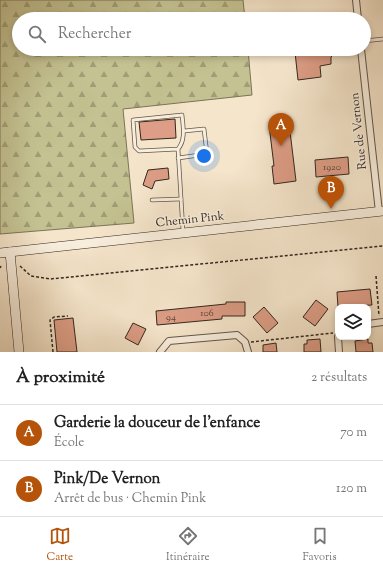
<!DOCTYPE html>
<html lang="fr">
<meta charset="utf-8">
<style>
:root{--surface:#fff;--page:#f2f2f2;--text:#222;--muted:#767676;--line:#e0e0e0;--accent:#b45309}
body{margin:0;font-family:"Sorts Mill Goudy",serif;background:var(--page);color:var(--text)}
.controls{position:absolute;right:12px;bottom:12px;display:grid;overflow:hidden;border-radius:8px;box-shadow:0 2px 6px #0003}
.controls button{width:36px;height:36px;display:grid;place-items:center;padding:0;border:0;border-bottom:1px solid var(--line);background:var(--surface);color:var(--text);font:20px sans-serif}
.you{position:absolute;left:204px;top:156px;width:14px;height:14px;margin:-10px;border:3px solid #fff;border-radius:50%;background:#1a73e8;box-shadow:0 0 0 6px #1a73e833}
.badge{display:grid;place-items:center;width:26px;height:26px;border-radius:50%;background:var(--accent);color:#fff;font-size:13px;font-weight:700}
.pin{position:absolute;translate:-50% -33px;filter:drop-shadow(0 1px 2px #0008)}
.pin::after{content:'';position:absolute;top:21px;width:14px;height:12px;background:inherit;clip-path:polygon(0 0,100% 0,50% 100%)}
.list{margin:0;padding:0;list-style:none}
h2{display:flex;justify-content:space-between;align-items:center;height:52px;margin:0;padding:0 16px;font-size:17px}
h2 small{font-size:13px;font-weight:400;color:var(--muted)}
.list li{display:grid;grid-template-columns:26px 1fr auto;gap:12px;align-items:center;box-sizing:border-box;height:56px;padding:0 16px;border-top:1px solid var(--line)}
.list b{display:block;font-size:15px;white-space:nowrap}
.list p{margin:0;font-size:13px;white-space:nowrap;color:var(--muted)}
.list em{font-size:13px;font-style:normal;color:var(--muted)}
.icon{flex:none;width:22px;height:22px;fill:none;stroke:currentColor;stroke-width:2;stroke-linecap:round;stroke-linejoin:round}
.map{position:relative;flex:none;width:383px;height:352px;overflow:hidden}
.search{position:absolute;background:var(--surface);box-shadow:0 2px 6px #0003;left:12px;right:12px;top:12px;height:44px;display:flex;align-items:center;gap:10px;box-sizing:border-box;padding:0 14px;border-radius:22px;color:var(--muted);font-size:15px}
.sheet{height:164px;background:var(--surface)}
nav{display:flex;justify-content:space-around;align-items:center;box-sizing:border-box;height:56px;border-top:1px solid var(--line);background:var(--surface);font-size:11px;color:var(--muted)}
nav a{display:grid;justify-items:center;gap:2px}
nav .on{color:var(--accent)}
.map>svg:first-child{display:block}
.forest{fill:url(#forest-firs);stroke:#7b7458}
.building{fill:#dd9d86;stroke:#32271f}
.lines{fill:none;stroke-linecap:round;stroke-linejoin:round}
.lane-casing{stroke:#63564a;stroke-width:4.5}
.street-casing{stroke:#63564a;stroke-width:8}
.secondary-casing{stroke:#32271f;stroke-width:10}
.path{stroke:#32271f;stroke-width:1.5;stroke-dasharray:3 2;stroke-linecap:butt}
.lane{stroke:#f8eedd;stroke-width:3}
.street{stroke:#f8eedd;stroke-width:6}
.secondary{stroke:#f8eedd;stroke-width:9}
.labels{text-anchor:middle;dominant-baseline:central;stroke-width:3;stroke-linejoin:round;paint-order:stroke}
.number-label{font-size:10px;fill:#5d4439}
.street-label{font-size:12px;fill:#32271f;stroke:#f8eedd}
</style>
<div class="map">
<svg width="383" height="352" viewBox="0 0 383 352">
<defs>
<pattern id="forest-firs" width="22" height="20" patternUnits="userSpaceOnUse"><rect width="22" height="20" fill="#c4c292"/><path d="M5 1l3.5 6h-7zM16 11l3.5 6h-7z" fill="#a09e77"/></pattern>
</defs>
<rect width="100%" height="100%" fill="#f5e5cb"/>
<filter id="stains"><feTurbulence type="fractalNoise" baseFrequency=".005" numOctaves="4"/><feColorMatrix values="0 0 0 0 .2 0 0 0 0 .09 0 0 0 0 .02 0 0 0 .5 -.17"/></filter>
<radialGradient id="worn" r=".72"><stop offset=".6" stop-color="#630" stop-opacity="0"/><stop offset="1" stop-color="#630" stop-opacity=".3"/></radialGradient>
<path class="forest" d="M 0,0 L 243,0 L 245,19 L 19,19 L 19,49 L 248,49 L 252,95 L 123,109 L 134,223 L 0,234 Z"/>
<g class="building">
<path d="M 320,49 L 330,49 L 330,53 L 336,52 L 331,57 L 331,64 L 320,66 L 321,77 L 298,80 L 295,52 Z"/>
<path d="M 175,119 L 176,138 L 141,140 L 139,122 Z"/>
<path d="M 289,123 L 296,181 L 274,184 L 272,166 L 274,166 L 269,125 Z"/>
<path d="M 348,157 L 349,174 L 316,177 L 315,160 Z"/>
<path d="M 168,168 L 169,179 L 155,181 L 152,189 L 143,185 L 148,170 Z"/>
<path d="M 370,289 L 372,305 L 338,307 L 337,292 Z"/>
<path d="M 316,300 L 328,309 L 315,326 L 303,317 Z"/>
<path d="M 226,302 L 245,302 L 245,316 L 222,316 L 222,319 L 157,325 L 156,311 L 226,304 Z"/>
<path d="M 264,307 L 278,323 L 267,333 L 253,317 Z"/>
<path d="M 73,318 L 77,352 L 57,352 L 54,320 Z"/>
<path d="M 133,323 L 146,329 L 138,345 L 125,338 Z"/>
<path d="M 320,339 L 321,352 L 304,352 L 304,344 L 307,344 L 307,340 Z"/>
<path d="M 368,339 L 368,343 L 372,343 L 373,352 L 356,352 L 355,341 Z"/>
<path d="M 276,343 L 277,352 L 263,352 L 263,345 Z"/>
</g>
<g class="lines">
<g class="lane-casing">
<g id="lane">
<path d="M 364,41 L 383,39"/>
<path d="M 178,149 C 186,140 183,126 182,115 L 133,120 L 135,147 L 139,151 L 178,149 L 183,231"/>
<path d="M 178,158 L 207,154 L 204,129 L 184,131"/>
<path d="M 152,200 L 181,199"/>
</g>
</g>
<g class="street-casing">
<g id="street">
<path d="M 356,0 L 358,19"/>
<path d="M 361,49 L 379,212"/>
<path d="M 368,324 L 383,322"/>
<path d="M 338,337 L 339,352"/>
<path d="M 160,352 L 169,341 L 237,335 L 245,342 L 248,352"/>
</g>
</g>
<g class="secondary-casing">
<g id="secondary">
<path d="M 10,252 L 19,352"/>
<path d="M 0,253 L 383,211"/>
</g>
</g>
<g class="path">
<path d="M 20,266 L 31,276 L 50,279 L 383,246"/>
<path d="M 0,268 L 1,266"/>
<path d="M 376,276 L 379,316"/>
<path d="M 251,342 L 333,333"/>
<path d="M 53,352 L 50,320 L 54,317 L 68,316"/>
</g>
<use href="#lane" class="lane"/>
<use href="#street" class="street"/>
<use href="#secondary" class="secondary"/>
</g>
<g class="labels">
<g class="number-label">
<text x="332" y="167">1920</text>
<text x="207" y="313">106</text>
<text x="171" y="317">94</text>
</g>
<g class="street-label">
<text transform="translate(359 131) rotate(-96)">Rue de Vernon</text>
<text transform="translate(190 220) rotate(-6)">Chemin Pink</text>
</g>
</g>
<rect width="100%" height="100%" filter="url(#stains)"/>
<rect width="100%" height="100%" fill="url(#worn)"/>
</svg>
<div class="controls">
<button><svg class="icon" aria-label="layers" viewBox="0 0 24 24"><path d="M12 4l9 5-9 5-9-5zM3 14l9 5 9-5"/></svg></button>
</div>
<div class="you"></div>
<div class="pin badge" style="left:281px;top:146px">A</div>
<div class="pin badge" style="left:331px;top:209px">B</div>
<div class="search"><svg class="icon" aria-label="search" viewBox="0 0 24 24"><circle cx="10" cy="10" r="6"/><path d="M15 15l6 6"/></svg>Rechercher</div>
</div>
<section class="sheet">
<h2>À proximité<small>2 résultats</small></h2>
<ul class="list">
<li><span class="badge">A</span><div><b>Garderie la douceur de l'enfance</b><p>École</p></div><em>70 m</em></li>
<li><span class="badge">B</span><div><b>Pink/De Vernon</b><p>Arrêt de bus · Chemin Pink</p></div><em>120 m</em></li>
</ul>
</section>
<nav>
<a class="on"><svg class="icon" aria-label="map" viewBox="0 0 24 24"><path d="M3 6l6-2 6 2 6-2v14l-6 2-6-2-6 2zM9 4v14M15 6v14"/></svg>Carte</a>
<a><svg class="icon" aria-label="directions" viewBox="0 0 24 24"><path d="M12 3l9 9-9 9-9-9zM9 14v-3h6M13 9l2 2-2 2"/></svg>Itinéraire</a>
<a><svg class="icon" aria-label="saved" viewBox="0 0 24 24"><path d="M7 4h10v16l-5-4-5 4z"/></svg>Favoris</a>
</nav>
